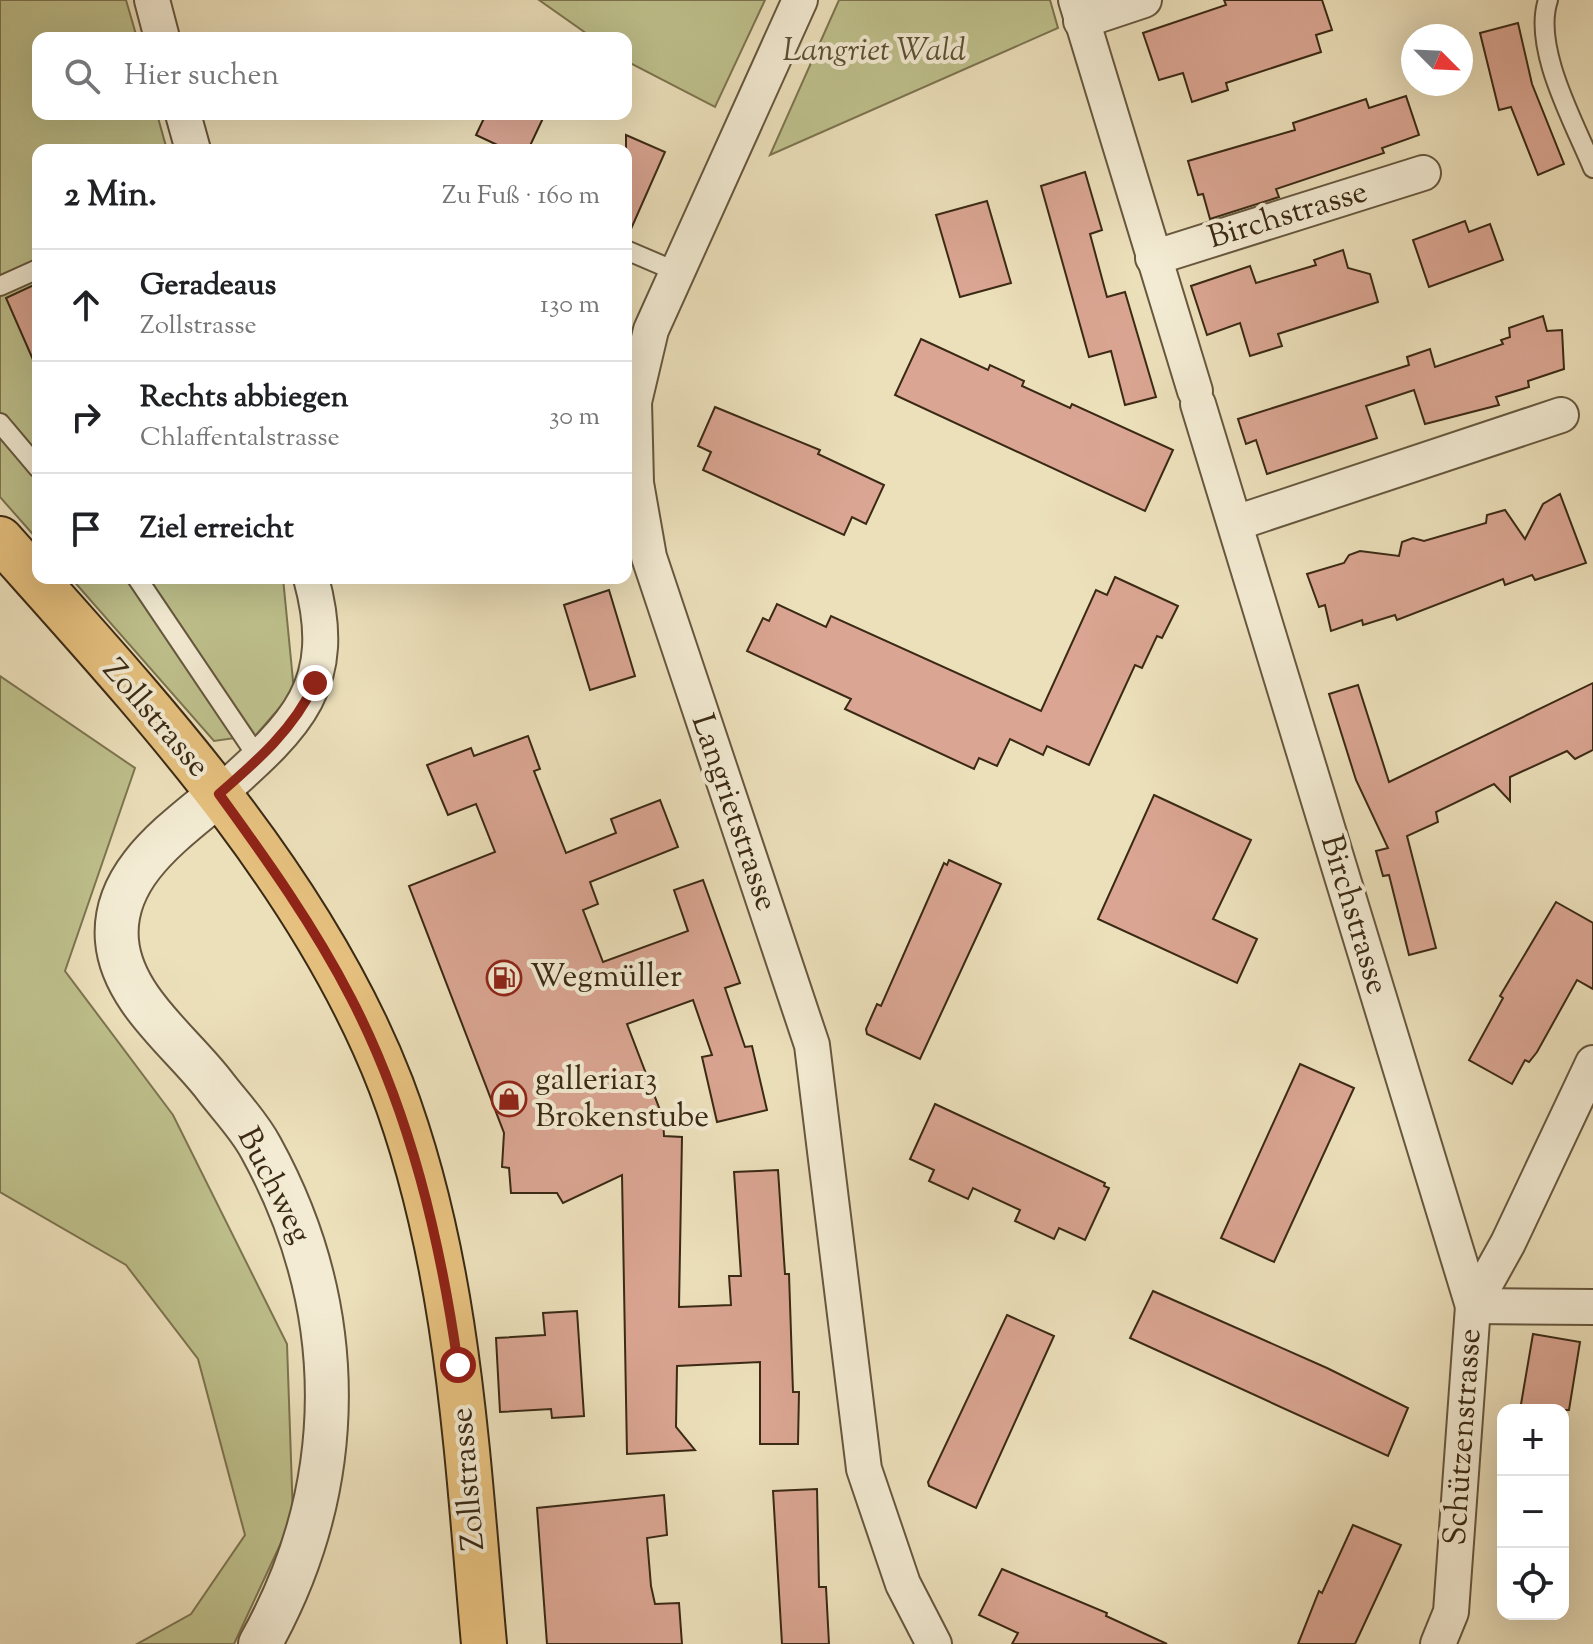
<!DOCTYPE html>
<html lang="de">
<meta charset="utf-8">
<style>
:root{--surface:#fff;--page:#f2f2f2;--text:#202124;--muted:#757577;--line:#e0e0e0}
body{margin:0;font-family:"Sorts Mill Goudy",serif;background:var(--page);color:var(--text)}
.controls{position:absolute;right:24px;bottom:24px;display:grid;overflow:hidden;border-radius:16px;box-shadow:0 8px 32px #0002}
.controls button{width:72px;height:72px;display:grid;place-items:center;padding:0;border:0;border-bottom:2px solid var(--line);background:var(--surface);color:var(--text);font:40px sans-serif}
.compass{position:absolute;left:1401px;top:24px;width:72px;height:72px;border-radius:50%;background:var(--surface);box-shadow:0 8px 32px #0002;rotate:114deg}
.stop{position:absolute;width:24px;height:24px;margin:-18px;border:6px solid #8f2418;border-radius:50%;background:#fff}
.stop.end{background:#8f2418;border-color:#fff;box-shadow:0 2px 8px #0008}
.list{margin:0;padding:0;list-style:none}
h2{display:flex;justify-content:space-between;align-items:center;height:104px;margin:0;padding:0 32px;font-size:34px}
h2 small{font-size:26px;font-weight:400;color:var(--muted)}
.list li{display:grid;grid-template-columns:52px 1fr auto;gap:24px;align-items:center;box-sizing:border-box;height:112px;padding:0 32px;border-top:2px solid var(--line)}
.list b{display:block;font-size:30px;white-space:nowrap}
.list p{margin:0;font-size:26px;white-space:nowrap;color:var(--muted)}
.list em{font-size:26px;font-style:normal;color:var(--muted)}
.icon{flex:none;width:44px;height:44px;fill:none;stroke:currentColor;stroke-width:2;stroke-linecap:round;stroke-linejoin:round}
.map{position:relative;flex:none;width:1593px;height:1644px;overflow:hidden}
.search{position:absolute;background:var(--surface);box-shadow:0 8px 32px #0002;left:32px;top:32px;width:600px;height:88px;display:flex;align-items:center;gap:20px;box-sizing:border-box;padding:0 28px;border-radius:16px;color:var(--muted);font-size:30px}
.panel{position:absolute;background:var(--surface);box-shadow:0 8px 32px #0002;left:32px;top:144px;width:600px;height:440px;border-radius:16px}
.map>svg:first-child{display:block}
.green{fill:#bec08c;stroke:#7c7450;stroke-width:2}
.building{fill:#daa592;stroke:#3a2914;stroke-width:2}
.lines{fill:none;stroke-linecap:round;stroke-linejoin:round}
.service-casing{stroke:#66573e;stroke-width:22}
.minor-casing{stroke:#66573e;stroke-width:38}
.tertiary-casing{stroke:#66573e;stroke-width:46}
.primary-casing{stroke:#3a2914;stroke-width:48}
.service{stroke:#f3ebd3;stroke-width:18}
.minor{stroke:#f3ebd3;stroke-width:34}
.tertiary{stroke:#f3ebd3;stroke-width:42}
.primary{stroke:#e6c07e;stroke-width:44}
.route{stroke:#8f2418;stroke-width:10}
.labels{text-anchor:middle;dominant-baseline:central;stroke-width:8;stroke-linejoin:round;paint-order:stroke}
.park-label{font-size:32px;font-style:italic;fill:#5b4f32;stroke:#f3ebd3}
.street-label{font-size:32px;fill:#3a2914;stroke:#f3ebd3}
.poi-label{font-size:32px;fill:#3a2914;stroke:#f3ebd3;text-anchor:start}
</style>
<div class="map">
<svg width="1593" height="1644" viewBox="0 0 1593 1644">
<rect width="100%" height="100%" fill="#ece0bb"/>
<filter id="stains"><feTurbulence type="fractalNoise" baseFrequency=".0025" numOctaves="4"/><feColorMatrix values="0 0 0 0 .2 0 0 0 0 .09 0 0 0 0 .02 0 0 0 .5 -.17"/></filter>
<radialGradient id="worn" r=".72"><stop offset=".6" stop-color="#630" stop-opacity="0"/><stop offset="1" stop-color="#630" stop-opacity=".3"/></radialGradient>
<g class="green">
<path d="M 0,0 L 126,0 L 137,38 L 38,38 L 38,114 L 157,114 L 167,150 L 38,150 L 38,540 L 0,497 Z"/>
<path d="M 539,0 L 765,0 L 715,107 L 626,61 L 626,38 L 593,38 Z"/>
<path d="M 839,0 L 1050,0 L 1058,28 L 770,155 Z"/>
<path d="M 71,578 L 283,578 L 294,691 L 256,735 L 214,741 Z"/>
<path d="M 0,676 L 135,768 L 65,971 L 173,1115 L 287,1344 L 293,1517 L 234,1644 L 137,1644 L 191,1614 L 245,1535 L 198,1359 L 126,1265 L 0,1192 Z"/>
</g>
<g class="building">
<path d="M 1224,0 L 1322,0 L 1332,30 L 1316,35 L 1321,52 L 1226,83 L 1228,90 L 1192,102 L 1183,73 L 1159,80 L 1143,33 L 1226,5 Z"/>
<path d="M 1518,23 L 1532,84 L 1564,164 L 1538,175 L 1511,107 L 1499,110 L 1480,33 Z"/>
<path d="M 1406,96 L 1419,135 L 1382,148 L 1384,153 L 1276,189 L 1279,197 L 1210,219 L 1203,194 L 1198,195 L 1188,161 L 1295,130 L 1293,123 L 1366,99 L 1369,108 Z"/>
<path d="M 486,114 L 545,114 L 528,150 L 508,150 L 476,135 Z"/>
<path d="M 626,135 L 665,152 L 627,238 L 626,238 Z"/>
<path d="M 1085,172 L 1102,230 L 1090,234 L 1107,297 L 1125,292 L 1156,397 L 1125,405 L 1111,351 L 1089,357 L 1041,186 Z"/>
<path d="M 987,201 L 1011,283 L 960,297 L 936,215 Z"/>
<path d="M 1465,221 L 1469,232 L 1490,224 L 1503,260 L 1429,287 L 1413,240 Z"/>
<path d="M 1343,250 L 1348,268 L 1370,274 L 1378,302 L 1278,334 L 1282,346 L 1250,356 L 1240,323 L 1207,335 L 1191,286 L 1250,266 L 1256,283 L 1316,265 L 1314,260 Z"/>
<path d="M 38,283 L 38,371 L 6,298 Z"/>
<path d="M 1543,316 L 1547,331 L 1562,330 L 1564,369 L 1528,381 L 1529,387 L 1496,397 L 1499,405 L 1425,424 L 1414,390 L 1366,406 L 1377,438 L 1267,474 L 1256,440 L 1246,444 L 1238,419 L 1409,365 L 1407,357 L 1430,349 L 1435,367 L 1503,344 L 1501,340 L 1510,337 L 1509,328 Z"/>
<path d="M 921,339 L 988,370 L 990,365 L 1024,381 L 1022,386 L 1070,408 L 1072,404 L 1173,450 L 1145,511 L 895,395 Z"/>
<path d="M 715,407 L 820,450 L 818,454 L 884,485 L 866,524 L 852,517 L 844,535 L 703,470 L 711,452 L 698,446 Z"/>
<path d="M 1560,494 L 1586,563 L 1535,580 L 1532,575 L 1505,585 L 1503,579 L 1397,620 L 1395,615 L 1363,625 L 1362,620 L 1331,631 L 1325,605 L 1319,607 L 1307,574 L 1344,563 L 1349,555 L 1360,551 L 1399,556 L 1402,542 L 1413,538 L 1424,541 L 1486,523 L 1487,515 L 1505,510 L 1525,539 L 1543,504 Z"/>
<path d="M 1115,577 L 1178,606 L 1162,638 L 1157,636 L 1142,668 L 1135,665 L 1089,765 L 1047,746 L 1043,755 L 1010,739 L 997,766 L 979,758 L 974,769 L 845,709 L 851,699 L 747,651 L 763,618 L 769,621 L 777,604 L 826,627 L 831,616 L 1041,711 L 1096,590 L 1107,595 Z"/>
<path d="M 609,590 L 635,676 L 590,690 L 564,605 Z"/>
<path d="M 1593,683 L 1593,750 L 1575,759 L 1567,751 L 1510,777 L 1510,801 L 1494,784 L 1436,812 L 1438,822 L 1407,836 L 1436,948 L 1409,955 L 1389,875 L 1383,876 L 1376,851 L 1388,848 L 1356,780 L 1329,694 L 1358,685 L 1389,782 Z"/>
<path d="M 528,736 L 540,769 L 534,771 L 566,853 L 616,833 L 611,819 L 660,800 L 678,847 L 590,882 L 598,904 L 583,910 L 603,962 L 688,931 L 674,890 L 703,880 L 740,983 L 725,988 L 745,1047 L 752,1046 L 767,1110 L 717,1122 L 702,1057 L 712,1055 L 693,1000 L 627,1024 L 663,1118 L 664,1136 L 682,1137 L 679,1307 L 731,1305 L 729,1276 L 741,1276 L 734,1172 L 778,1170 L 785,1274 L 789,1274 L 793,1392 L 799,1392 L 798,1444 L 760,1444 L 760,1362 L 677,1366 L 676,1427 L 695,1450 L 627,1454 L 622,1175 L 563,1203 L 557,1193 L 511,1193 L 509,1168 L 502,1167 L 504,1133 L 409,886 L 495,852 L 476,804 L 448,815 L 427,765 L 471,748 L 474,756 Z"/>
<path d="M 1154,795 L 1251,840 L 1213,919 L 1257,939 L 1237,983 L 1098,919 Z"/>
<path d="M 949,860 L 1001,884 L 920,1059 L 867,1034 L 866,1029 L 877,1004 L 881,1006 L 944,863 L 947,865 Z"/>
<path d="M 1556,902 L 1593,923 L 1593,989 L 1577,980 L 1537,1052 L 1529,1062 L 1525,1060 L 1512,1084 L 1469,1060 L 1503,998 L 1500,996 Z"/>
<path d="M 1300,1064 L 1354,1088 L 1274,1262 L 1221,1238 Z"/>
<path d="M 935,1104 L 1105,1183 L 1104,1186 L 1109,1188 L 1085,1240 L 1059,1228 L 1054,1239 L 1015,1221 L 1020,1210 L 973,1188 L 968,1199 L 929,1181 L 934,1170 L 910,1159 Z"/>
<path d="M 1153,1291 L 1327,1368 L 1408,1408 L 1388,1456 L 1130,1338 Z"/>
<path d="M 577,1311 L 584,1416 L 552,1418 L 551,1409 L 500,1412 L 496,1338 L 545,1335 L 543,1313 Z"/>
<path d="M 1007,1315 L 1054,1336 L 976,1508 L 929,1486 L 928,1482 Z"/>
<path d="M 1533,1334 L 1580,1342 L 1569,1410 L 1520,1410 Z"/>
<path d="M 817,1489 L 819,1587 L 826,1587 L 829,1644 L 782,1644 L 773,1491 Z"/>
<path d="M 664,1495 L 667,1535 L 647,1538 L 651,1586 L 655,1604 L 679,1603 L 682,1644 L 547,1644 L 537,1508 Z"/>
<path d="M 1353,1525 L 1401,1545 L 1355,1644 L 1298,1644 L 1319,1591 L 1322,1593 Z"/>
<path d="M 1002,1569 L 1107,1613 L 1106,1616 L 1167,1644 L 1012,1644 L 1018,1633 L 979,1615 Z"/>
</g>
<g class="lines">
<g class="service-casing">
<g id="service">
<path d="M 1548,0 C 1532,48 1575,124 1593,168"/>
<path d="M 626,250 L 675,271"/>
<path d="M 0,286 L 38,269"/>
<path d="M 0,423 L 38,468"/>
<path d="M 137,578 L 259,759"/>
</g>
</g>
<g class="minor-casing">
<g id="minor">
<path d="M 152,0 L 162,38"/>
<path d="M 800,0 L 651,330 L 634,402 L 636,483 L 649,557 L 812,1045 L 864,1469 L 903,1584 L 934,1644"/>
<path d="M 1076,0 L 1195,391"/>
<path d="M 1081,21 L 1144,0"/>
<path d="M 183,114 L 193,150"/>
<path d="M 1153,258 L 1423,173"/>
<path d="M 1198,404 L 1473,1306"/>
<path d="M 1236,523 L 1561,415"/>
<path d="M 219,794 C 295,726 341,687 311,578"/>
<path d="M 1473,1306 L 1593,1307"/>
<path d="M 1438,1644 L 1451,1612 L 1473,1306 L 1508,1243 L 1593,1063"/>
</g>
</g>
<g class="tertiary-casing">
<path id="tertiary" d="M 219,794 C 174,832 111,874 117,941 C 122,999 181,1042 214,1085 C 229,1105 249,1125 261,1148 C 349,1308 349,1485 260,1644"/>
</g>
<g class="primary-casing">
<path id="primary" d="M 0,539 C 146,703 311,878 391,1085 C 459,1264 467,1456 484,1644"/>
</g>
<use href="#service" class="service"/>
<use href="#minor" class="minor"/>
<use href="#tertiary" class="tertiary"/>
<use href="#primary" class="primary"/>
</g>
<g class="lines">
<path class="route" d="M 315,683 C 294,729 257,761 219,794 C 267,860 314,926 351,998 C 410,1112 440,1239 458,1365"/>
</g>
<defs>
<g id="fuel-ring" transform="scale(1.8)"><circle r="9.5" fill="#f3ebd3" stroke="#8f2418" stroke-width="1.5"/><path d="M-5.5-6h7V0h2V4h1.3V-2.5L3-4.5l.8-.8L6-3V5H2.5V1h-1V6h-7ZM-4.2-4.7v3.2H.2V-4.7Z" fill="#8f2418"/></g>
<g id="shop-ring" transform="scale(1.8)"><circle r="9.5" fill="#f3ebd3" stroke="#8f2418" stroke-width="1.5"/><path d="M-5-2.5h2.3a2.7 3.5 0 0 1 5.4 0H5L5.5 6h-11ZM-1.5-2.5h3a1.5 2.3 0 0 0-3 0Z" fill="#8f2418"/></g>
</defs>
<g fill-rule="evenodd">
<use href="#fuel-ring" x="504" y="978"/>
<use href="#shop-ring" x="509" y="1099"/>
</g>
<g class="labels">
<g class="park-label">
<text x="874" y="52">Langriet Wald</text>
</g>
<g class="street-label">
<text transform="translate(1288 216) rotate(-17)">Birchstrasse</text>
<text transform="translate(155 719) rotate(49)">Zollstrasse</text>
<text transform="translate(733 813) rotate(71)">Langrietstrasse</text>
<text transform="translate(1353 915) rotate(73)">Birchstrasse</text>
<text transform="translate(273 1186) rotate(63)">Buchweg</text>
<text transform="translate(1464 1437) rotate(-86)">Schützenstrasse</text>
<text transform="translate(469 1479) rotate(-95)">Zollstrasse</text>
</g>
<g class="poi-label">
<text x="530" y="978">Wegmüller</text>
<text x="535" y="1081">galleria13<tspan x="535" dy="37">Brokenstube</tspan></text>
</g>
</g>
<rect width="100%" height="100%" filter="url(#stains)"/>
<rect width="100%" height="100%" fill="url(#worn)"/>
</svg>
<div class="controls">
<button>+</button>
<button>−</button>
<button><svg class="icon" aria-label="locate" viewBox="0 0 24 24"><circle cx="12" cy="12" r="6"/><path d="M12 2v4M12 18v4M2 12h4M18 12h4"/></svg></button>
</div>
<svg class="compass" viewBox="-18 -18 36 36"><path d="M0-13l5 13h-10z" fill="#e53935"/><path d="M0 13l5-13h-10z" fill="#757577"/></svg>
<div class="stop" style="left:458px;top:1365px"></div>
<div class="stop end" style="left:315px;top:683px"></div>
<div class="search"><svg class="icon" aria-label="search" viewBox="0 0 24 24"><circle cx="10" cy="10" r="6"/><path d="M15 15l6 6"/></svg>Hier suchen</div>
<section class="panel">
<h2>2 Min.<small>Zu Fuß · 160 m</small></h2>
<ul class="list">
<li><svg class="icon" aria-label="ahead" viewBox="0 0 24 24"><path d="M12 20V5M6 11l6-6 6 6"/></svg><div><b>Geradeaus</b><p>Zollstrasse</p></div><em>130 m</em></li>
<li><svg class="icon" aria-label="right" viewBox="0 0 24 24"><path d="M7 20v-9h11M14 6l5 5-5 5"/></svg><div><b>Rechts abbiegen</b><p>Chlaffentalstrasse</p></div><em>30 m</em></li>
<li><svg class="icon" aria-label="arrive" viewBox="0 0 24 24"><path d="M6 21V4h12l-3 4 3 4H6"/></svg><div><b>Ziel erreicht</b></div></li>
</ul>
</section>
</div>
